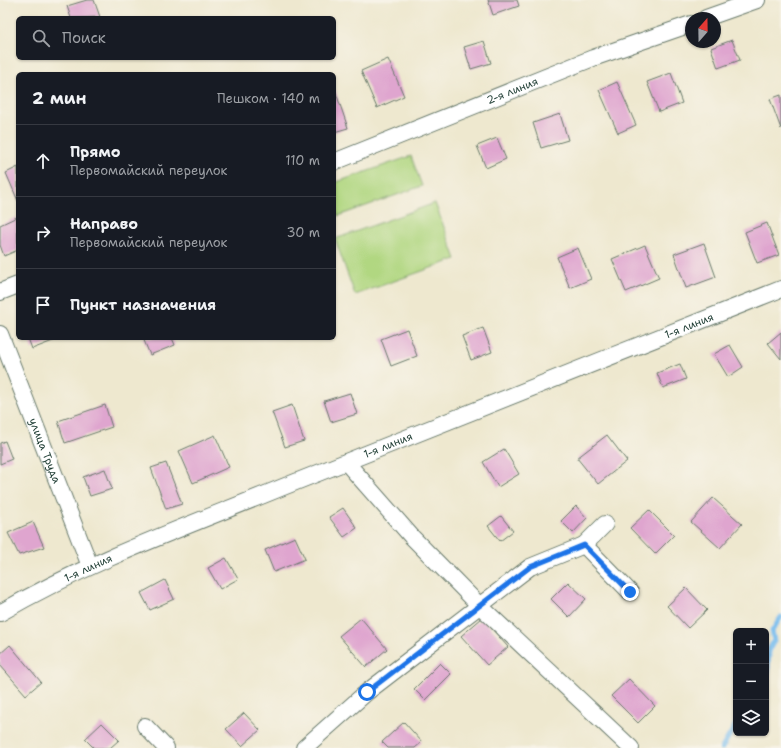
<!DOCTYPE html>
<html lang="ru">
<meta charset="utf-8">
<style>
:root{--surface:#171b24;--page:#242831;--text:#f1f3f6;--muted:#9ea1a6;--line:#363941}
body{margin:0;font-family:"Shantell Sans",sans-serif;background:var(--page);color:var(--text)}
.controls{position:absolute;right:12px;bottom:12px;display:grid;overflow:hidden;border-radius:6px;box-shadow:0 1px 3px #0004}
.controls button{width:36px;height:36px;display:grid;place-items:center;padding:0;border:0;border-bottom:1px solid var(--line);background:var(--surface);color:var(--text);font:20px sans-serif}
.compass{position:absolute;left:685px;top:12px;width:36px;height:36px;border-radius:50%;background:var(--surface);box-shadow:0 1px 3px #0004;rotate:20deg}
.stop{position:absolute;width:12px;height:12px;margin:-9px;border:3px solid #1a73e8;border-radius:50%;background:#fff}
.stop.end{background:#1a73e8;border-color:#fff;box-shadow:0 1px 4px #0008}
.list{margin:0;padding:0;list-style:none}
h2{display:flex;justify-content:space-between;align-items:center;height:52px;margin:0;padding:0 16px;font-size:17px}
h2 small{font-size:13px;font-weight:400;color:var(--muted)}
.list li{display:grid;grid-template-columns:26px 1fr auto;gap:12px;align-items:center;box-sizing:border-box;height:72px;padding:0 16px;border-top:1px solid var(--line)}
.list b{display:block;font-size:15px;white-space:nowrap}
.list p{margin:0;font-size:13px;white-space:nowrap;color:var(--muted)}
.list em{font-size:13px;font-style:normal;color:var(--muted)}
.icon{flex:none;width:22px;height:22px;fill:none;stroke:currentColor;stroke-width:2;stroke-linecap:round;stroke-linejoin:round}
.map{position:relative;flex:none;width:781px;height:748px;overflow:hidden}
.search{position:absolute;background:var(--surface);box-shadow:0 1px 3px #0004;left:16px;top:16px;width:320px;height:44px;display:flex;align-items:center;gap:10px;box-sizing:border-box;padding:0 14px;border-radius:6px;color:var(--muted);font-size:15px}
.panel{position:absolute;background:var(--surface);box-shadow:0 1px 3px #0004;left:16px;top:72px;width:320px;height:268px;border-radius:6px}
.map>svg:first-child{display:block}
.green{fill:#b1d781;stroke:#688a5a}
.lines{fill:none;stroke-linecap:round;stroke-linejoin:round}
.stream{stroke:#78bdef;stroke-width:5}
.building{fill:#dfa5cf}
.minor-casing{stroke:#67796a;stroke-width:18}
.minor{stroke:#fff;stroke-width:16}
.route{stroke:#1a73e8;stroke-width:5}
.labels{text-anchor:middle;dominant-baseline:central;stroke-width:3;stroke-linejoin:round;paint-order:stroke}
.street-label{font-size:11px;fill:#1f3d34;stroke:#f7f3e8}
</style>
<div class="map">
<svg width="781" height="748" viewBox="0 0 781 748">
<rect width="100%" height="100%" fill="#f7f3e8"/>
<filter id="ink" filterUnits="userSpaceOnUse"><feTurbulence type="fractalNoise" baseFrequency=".025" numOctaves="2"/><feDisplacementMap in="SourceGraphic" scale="8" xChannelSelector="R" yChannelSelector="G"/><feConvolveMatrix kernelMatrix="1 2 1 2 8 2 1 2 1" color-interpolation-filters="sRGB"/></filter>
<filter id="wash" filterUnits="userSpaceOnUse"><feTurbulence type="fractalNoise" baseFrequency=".012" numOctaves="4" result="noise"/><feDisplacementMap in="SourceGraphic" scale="16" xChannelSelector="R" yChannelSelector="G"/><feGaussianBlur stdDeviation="0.9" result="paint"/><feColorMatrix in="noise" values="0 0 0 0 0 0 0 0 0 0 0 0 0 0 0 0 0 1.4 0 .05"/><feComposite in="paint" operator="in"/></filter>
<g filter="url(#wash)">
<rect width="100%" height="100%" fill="#eee8cf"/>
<g class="green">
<path d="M 411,156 L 422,186 L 338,216 L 334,206 L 334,183 Z"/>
<path d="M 435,203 L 456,259 L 355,295 L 335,239 Z"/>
</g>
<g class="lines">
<g class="stream">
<path d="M 766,673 L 768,672 L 769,650 L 774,641 L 772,631 L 781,617"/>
<path d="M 722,748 L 736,724"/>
</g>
</g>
<g id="blocks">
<g class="building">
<path d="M 87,0 L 94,0 L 100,17 L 71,18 L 67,6 Z"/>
<path d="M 488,0 L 517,0 L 519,6 L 493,15 Z"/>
<path d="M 732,40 L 740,60 L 718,68 L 711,48 Z"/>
<path d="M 484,41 L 491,63 L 471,69 L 464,47 Z"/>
<path d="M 388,59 L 404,96 L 377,108 L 361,71 Z"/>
<path d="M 671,73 L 682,103 L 659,112 L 647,82 Z"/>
<path d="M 617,82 L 636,125 L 618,133 L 599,90 Z"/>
<path d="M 334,87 L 348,128 L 334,132 Z"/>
<path d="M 781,95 L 781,129 L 770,99 Z"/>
<path d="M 560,114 L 568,140 L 541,148 L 533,123 Z"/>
<path d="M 497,138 L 506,159 L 486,168 L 477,146 Z"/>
<path d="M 18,167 L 18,201 L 6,173 Z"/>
<path d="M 17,217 L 18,250 L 4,256 L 0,245 L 0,225 Z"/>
<path d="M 767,223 L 779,255 L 757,263 L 745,232 Z"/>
<path d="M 704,243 L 716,277 L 686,288 L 674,254 Z"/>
<path d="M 645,245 L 659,278 L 626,292 L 612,259 Z"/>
<path d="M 578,248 L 591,279 L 570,288 L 557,257 Z"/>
<path d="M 483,328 L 492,352 L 471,360 L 462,336 Z"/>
<path d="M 407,329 L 417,356 L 391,366 L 381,339 Z"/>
<path d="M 781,332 L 781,359 L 768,343 Z"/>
<path d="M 28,338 L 58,338 L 58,339 L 32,349 Z"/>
<path d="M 143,338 L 172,338 L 175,345 L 150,355 Z"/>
<path d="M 730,345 L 743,367 L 728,377 L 714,354 Z"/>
<path d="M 680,364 L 686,379 L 663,388 L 657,373 Z"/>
<path d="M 350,393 L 357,414 L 331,422 L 324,401 Z"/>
<path d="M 105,405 L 112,427 L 65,443 L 58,421 Z"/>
<path d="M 292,405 L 304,441 L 285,447 L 272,412 Z"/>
<path d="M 215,435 L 229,467 L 193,483 L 179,451 Z"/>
<path d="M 607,435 L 627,461 L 598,484 L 577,458 Z"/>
<path d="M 5,441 L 12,459 L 0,464 L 0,443 Z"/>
<path d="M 504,449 L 519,474 L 498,487 L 483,462 Z"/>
<path d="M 166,463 L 182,504 L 166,509 L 151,468 Z"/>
<path d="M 105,469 L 112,489 L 90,496 L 83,477 Z"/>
<path d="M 713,498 L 742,524 L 720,548 L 691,522 Z"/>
<path d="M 576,506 L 587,518 L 573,533 L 561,521 Z"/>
<path d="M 343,508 L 357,528 L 344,537 L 329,517 Z"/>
<path d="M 649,510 L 674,535 L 655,554 L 630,528 Z"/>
<path d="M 501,516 L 513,531 L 500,541 L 488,526 Z"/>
<path d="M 33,522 L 44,547 L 19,555 L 8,533 Z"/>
<path d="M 295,537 L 305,559 L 274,572 L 265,550 Z"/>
<path d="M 226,558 L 238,579 L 220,589 L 208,568 Z"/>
<path d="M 165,580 L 174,599 L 150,610 L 141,593 Z"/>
<path d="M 568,582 L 586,599 L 569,617 L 551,599 Z"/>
<path d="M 686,588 L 707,610 L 688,628 L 667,606 Z"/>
<path d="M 361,618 L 387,649 L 366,667 L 339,636 Z"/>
<path d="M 482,618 L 508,647 L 487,665 L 461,636 Z"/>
<path d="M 10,645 L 41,682 L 26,695 L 0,665 L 0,654 Z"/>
<path d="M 440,663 L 451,674 L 425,700 L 414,689 Z"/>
<path d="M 629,679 L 655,706 L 638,723 L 611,696 Z"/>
<path d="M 244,713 L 260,730 L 242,746 L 226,729 Z"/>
<path d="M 404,722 L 422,742 L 415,748 L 388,748 L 382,742 Z"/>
<path d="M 102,723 L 119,740 L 110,748 L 94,748 L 85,739 Z"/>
</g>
</g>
</g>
<g filter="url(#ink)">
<use href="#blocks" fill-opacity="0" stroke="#67796a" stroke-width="1"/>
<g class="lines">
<g class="minor-casing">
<g id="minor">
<path d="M 706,18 L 757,0"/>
<path id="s1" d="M 334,162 L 593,58 L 691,24"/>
<path d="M 0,292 L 18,285"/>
<path id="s2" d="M 0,334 L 90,566"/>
<path d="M 346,462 L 412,537 L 479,605 L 631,748"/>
<path d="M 584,545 L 605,524"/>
<path id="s3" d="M 0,613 C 89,561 188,526 283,487 C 449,420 615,355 781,289"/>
<path d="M 145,726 L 166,748"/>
<path d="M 304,748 L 367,692 L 530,567 L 584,545 L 630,592"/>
</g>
</g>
<use href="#minor" class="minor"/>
</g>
</g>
<g class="lines" filter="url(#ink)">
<path class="route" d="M 367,692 L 530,567 L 584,545 L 630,592"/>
</g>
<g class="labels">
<g class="street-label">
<text stroke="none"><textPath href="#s1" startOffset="192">2-я линия</textPath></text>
<text stroke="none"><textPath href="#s3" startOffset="747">1-я линия</textPath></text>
<text stroke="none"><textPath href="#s3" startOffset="423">1-я линия</textPath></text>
<text stroke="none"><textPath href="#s2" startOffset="125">улица Труда</textPath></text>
<text stroke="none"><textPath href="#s3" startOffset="99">1-я линия</textPath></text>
</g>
</g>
</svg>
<div class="controls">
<button>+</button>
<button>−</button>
<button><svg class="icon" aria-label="layers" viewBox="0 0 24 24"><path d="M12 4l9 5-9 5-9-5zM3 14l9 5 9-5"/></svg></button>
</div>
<svg class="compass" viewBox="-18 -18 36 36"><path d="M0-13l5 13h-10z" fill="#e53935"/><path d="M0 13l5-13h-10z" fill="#9ea1a6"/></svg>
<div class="stop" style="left:367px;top:692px"></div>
<div class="stop end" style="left:630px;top:592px"></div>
<div class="search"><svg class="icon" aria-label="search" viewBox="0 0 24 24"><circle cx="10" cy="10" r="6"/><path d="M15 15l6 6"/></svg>Поиск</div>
<section class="panel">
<h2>2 мин<small>Пешком · 140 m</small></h2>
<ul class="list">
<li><svg class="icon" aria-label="ahead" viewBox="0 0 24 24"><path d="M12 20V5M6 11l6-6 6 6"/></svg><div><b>Прямо</b><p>Первомайский переулок</p></div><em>110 m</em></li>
<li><svg class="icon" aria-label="right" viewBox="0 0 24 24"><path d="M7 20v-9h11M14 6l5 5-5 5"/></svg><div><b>Направо</b><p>Первомайский переулок</p></div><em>30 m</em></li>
<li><svg class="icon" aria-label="arrive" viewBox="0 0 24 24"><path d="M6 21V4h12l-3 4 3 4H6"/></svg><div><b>Пункт назначения</b></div></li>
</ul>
</section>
</div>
